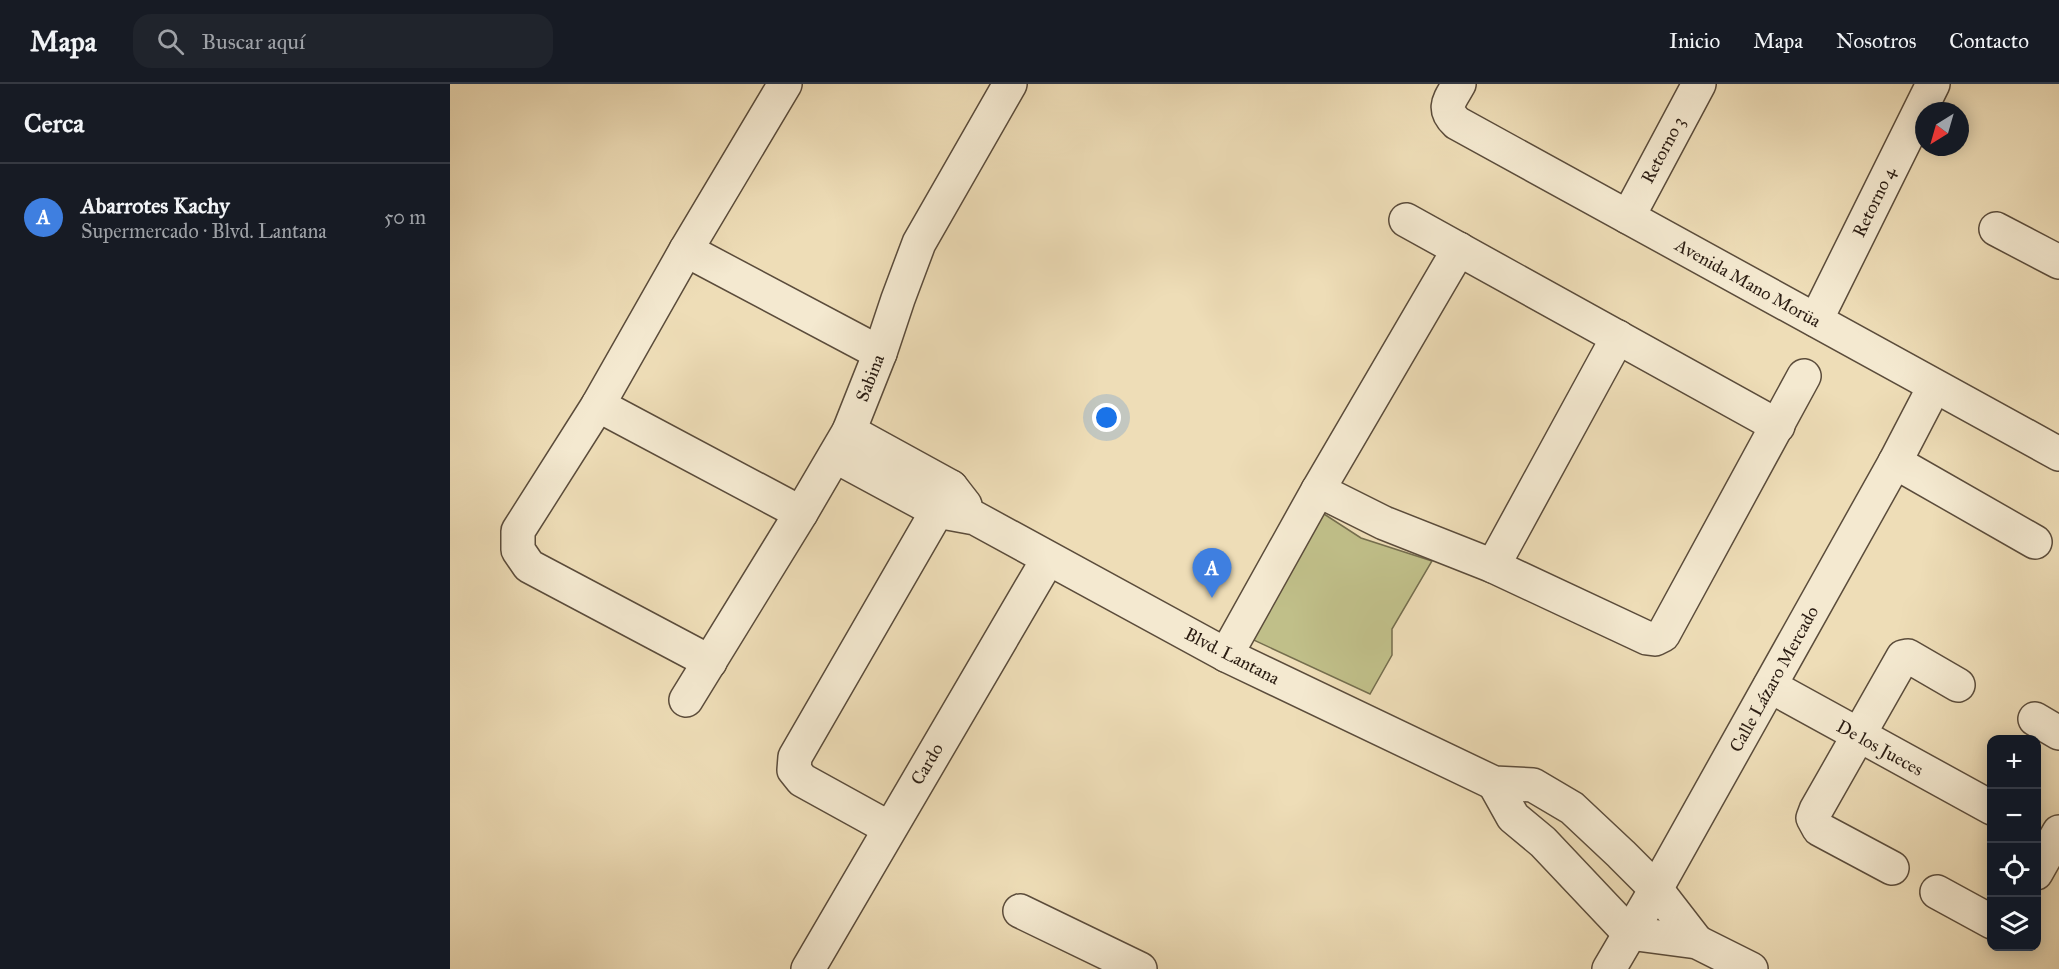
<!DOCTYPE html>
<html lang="es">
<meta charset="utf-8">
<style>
:root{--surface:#171b24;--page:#20242c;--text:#f1f3f6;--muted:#9ea1a6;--line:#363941;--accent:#c59692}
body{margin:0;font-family:"IM FELL Great Primer",serif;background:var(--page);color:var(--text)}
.controls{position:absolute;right:18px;bottom:18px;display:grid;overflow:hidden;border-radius:12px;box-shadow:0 3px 15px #0003}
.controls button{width:54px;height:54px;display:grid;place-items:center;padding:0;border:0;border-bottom:2px solid var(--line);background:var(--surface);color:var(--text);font:30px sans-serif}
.compass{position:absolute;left:1465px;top:18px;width:54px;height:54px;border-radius:50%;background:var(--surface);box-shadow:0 3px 15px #0003;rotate:217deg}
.you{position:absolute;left:657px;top:334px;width:21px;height:21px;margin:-15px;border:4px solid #fff;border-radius:50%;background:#1a73e8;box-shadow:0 0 0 9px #1a73e833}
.badge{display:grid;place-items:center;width:39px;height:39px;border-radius:50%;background:var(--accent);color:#fff;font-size:20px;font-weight:700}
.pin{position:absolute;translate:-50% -50px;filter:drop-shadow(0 2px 3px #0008)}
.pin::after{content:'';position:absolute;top:32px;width:21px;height:18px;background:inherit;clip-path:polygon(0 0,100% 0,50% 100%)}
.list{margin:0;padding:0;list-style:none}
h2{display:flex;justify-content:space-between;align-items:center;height:78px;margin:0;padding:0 24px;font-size:26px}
h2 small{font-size:20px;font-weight:400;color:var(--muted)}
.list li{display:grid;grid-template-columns:39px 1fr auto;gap:18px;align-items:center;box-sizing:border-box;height:108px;padding:0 24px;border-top:2px solid var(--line)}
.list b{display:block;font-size:22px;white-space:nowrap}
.list p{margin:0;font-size:20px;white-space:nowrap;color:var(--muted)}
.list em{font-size:20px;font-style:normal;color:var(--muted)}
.icon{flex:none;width:33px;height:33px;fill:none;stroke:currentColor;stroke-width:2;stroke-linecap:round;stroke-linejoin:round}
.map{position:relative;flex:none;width:1609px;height:885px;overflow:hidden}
header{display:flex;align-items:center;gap:36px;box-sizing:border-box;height:84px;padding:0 30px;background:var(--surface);border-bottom:2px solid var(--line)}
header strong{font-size:28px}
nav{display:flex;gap:33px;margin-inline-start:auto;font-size:21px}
.search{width:420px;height:54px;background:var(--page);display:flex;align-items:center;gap:15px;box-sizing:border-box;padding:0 21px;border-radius:18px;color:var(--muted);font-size:22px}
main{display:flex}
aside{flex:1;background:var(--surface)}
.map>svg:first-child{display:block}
.green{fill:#c0bf89;stroke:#756e4e;stroke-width:1.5}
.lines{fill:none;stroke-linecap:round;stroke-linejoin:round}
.minor-casing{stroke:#5b4c3b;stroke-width:36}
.minor{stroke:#f4e9d0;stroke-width:33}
.labels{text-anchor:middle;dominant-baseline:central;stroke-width:4.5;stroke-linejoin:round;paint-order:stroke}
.street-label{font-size:18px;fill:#2a1c12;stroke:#f4e9d0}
</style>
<header>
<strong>Mapa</strong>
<div class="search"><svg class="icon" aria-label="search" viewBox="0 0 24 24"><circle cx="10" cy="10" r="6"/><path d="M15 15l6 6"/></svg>Buscar aquí</div>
<nav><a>Inicio</a><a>Mapa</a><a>Nosotros</a><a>Contacto</a></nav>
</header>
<main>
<aside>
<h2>Cerca<small></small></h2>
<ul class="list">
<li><span class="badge" style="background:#3f7fe0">A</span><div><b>Abarrotes Kachy</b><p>Supermercado · Blvd. Lantana</p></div><em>50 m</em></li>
</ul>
</aside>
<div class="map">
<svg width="1609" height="885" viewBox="0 0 1609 885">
<rect width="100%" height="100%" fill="#eeddb7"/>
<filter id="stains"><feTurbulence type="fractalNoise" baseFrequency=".00333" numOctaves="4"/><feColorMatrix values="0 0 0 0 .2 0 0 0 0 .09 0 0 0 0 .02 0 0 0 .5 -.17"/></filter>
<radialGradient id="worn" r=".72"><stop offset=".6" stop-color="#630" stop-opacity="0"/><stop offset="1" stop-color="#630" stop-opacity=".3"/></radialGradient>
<path class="green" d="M 874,430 L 911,454 L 982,477 L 942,545 L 942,571 L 920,610 L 795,552 L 858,435 Z"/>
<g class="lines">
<g class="minor-casing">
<g id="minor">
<path d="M 1009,0 C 1000,16 991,24 1007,39 L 1609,370"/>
<path d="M 1178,133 L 1249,0"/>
<path d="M 956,136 L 1328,342"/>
<path d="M 1546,145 L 1609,178"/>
<path d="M 236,166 L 430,269"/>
<path d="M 1366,236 L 1483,0"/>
<path d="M 148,321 L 351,429"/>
<path d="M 399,347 L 501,403 L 515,421"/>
<path d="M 385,372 L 487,427 L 525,434 L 776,571 L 1044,699 L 1083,701 L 1122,724 L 1171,770 L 1206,805 L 1247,858"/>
<path d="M 1445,378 L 1585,458"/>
<path d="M 868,406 L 934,439 L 1043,482 L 1197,554 L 1205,555 L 1213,551 L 1354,292"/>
<path d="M 1043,482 L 1168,253"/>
<path d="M 776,571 L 868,406 L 1009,165"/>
<path d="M 260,578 L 79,482 L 68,466 L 68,447 L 148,321 L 236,166 L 335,0"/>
<path d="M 1320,602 L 1542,724"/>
<path d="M 236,616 L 351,429 L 399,347 L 430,269 L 448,215 L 469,159 L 560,0"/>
<path d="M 1585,635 L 1609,649"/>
<path d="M 1044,699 L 1063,733 L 1093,758 L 1179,849 L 1247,858 L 1301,885"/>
<path d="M 439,744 L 352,696 L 344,686 L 345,673 L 501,403"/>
<path d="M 1442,784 L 1369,745 L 1363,734 L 1366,726 L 1453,573 L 1458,572 L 1508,601"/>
<path d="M 1586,789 L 1609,748"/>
<path d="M 1487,808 L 1542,838"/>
<path d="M 570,827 L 690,885"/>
<path d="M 358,885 L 598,475"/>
<path d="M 1159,885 L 1206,805 L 1445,378 L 1484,303"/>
</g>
</g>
<use href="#minor" class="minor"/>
</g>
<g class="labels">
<g class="street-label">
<text transform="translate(1213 66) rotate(-62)">Retorno 3</text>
<text transform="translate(1424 118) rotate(-64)">Retorno 4</text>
<text transform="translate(1298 199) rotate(29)">Avenida Mano Morüa</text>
<text transform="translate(420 294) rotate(-69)">Sabina</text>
<text transform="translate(782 572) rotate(27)">Blvd. Lantana</text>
<text transform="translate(1324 595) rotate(-61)">Calle Lázaro Mercado</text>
<text transform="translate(1430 664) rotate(29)">De los Jueces</text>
<text transform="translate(477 680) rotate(-59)">Cardo</text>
</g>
</g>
<rect width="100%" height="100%" filter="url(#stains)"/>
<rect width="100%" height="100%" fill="url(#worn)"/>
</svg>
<div class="controls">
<button>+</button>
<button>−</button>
<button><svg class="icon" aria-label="locate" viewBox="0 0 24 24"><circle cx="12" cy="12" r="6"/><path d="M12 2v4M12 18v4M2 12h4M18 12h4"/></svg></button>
<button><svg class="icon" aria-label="layers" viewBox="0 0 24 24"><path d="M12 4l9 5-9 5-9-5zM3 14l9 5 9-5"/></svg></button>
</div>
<svg class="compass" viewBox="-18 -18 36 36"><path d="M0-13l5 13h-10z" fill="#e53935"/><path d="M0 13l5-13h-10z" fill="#9ea1a6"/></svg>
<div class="you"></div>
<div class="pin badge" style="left:762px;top:514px;background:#3f7fe0">A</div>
</div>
</main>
